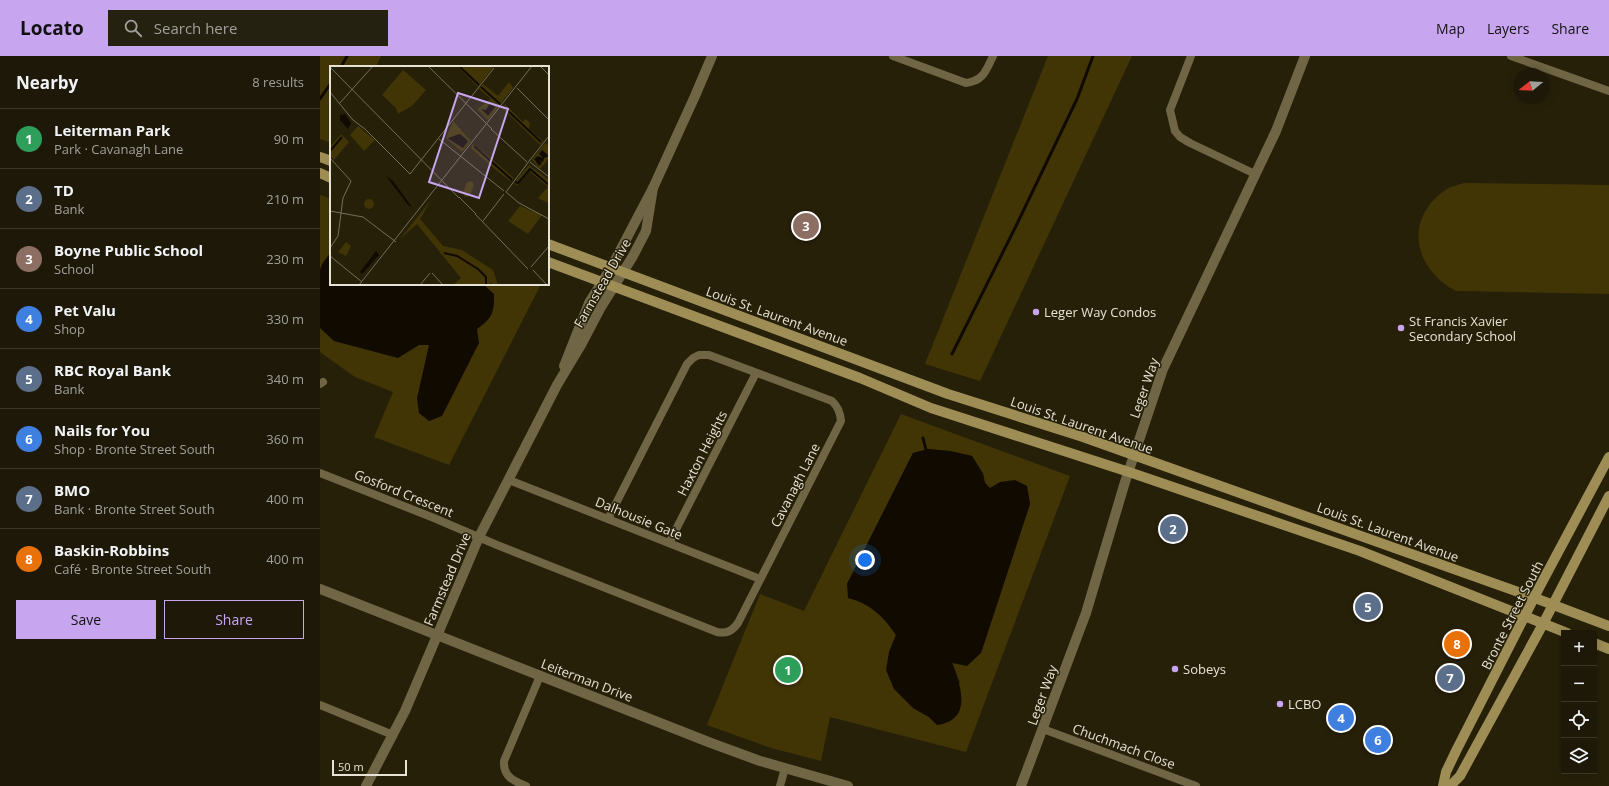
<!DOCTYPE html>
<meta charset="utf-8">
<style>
:root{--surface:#1d1807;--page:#252111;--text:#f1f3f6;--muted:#a0a09b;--line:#3b3728;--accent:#c8a6ef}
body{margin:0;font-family:"Open Sans",sans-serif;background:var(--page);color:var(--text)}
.controls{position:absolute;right:12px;bottom:12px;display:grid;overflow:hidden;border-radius:0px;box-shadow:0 2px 10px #0003}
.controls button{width:36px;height:36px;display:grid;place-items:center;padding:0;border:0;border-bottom:1px solid var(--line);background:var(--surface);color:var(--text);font:20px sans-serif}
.compass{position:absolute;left:1193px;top:12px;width:36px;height:36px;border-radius:50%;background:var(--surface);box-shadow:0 2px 10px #0003;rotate:252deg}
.scale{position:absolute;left:12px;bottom:10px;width:75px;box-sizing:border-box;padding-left:4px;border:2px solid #e6e2d4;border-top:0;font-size:11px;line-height:14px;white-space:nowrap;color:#e6e2d4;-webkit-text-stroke:3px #272009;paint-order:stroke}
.you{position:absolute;left:545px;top:504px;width:14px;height:14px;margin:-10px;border:3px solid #fff;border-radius:50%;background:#1a73e8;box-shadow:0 0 0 6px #1a73e833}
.badge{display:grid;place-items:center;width:26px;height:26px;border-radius:50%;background:var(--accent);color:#fff;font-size:13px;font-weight:700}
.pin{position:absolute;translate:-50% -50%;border:2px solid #fff;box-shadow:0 1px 4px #0006}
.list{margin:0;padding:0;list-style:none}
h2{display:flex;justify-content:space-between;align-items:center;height:52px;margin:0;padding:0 16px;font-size:17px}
h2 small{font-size:13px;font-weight:400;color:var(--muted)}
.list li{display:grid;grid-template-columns:26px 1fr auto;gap:12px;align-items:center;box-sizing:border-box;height:60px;padding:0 16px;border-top:1px solid var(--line)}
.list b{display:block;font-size:15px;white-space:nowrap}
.list p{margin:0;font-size:13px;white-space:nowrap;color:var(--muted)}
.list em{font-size:13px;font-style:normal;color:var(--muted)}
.actions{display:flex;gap:8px;padding:12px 16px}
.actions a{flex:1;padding:9px 0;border:1px solid var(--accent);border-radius:0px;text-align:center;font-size:14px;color:var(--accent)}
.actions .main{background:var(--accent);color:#111}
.icon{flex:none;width:22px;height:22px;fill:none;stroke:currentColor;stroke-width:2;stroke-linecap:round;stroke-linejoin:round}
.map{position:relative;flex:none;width:1289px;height:730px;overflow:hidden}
header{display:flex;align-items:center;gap:24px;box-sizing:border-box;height:56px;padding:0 20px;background:var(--accent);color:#111}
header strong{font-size:19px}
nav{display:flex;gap:22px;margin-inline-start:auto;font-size:14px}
.search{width:280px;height:36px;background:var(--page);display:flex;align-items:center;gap:10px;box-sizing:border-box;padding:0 14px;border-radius:0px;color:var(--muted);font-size:15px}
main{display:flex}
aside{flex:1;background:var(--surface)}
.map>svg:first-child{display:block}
.green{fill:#413506;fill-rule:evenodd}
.water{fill:#110a00}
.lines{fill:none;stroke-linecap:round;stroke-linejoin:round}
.stream{stroke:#110a00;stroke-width:3}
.minor{stroke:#706645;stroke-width:8}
.tertiary{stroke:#706645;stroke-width:10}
.secondary{stroke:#9e8e56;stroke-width:10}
.poi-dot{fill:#c8a6ef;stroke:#272009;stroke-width:1.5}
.labels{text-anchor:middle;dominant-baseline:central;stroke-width:3;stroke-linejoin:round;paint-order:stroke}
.street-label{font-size:13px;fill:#e6e2d4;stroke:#272009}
.poi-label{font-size:13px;fill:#e6e2d4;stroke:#272009;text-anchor:start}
.inset-river{fill:none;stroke:#110a00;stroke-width:2}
.inset-road{fill:none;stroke:#736e5a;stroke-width:1}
.view{fill:#c8a6ef;fill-opacity:0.15;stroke:#c8a6ef;stroke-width:2}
.inset-edge{fill:none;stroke:#e6e2d4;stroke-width:2}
</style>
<header>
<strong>Locato</strong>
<div class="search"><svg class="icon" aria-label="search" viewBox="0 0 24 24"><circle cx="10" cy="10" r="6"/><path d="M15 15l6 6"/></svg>Search here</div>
<nav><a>Map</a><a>Layers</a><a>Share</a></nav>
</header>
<main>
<aside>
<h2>Nearby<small>8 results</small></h2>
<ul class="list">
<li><span class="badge" style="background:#2e9e5b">1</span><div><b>Leiterman Park</b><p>Park · Cavanagh Lane</p></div><em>90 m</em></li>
<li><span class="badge" style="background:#5c6f8a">2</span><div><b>TD</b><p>Bank</p></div><em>210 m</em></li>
<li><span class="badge" style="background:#8d6e63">3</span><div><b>Boyne Public School</b><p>School</p></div><em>230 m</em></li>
<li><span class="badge" style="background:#3f7fe0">4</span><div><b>Pet Valu</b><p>Shop</p></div><em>330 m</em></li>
<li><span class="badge" style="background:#5c6f8a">5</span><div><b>RBC Royal Bank</b><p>Bank</p></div><em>340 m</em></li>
<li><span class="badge" style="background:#3f7fe0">6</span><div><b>Nails for You</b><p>Shop · Bronte Street South</p></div><em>360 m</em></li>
<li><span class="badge" style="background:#5c6f8a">7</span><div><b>BMO</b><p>Bank · Bronte Street South</p></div><em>400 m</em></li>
<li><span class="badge" style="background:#e8710a">8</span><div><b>Baskin-Robbins</b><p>Café · Bronte Street South</p></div><em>400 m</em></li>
</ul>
<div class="actions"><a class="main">Save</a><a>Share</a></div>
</aside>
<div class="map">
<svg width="1289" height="730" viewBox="0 0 1289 730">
<rect width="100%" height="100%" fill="#272009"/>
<g class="green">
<path d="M 0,0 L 61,0 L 56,11 L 11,11 L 11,87 L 0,83 Z"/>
<path d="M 728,0 L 812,0 L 660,325 L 605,308 Z"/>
<path d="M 1144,127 L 1289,129 L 1289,238 L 1136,235 C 1092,212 1084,161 1127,133 C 1132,130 1139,129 1144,127 Z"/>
<path d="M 0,139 L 11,143 L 11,228 L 221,228 L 129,409 L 54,381 L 73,336 L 35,321 L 0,296 Z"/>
<path d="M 581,358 L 750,420 L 646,696 L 510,661 L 501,705 L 451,692 L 387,669 L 440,538 L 484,555 ZM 609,393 L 630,395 L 652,400 L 663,417 L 665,427 L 671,433 L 680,426 L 707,430 L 710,448 L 661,597 L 632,606 L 640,626 L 617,669 L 609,661 L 593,652 L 569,596 L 576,579 L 566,564 L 543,546 L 527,528 L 593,397 Z"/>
</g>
<g class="water">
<path d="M 11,196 L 11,228 L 163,228 L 174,238 C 174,257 173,262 157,273 L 159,287 L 122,360 L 109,365 L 99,357 L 97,342 L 109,289 L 99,289 L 78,302 L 14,285 L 0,272 L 0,214 L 2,208 Z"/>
<path d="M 608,393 L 630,395 L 652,400 L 663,418 L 665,427 L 670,432 L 680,426 L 695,424 L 707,430 L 710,448 L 661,597 L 647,610 L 632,607 C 641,630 653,664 617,669 L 609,661 L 593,652 L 574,633 L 566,614 L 569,596 L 576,579 C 563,560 551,548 528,542 L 527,528 L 593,397 Z"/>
</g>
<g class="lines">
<g class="stream">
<path d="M 21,11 L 27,0"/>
<path d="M 0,43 L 11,27"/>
<path d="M 632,298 L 696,170 L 757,43 L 773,0"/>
<path d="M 603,382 L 607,398"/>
</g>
<g class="minor">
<path d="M 573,0 L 646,27 C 663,25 666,15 673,0"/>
<path d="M 871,0 L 850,54 L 855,75 L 860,81 L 870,87 L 935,118"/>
<path d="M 1191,0 L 1289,35"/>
<path d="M 0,328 L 3,326"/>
<path d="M 0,417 L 114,462 L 177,489 L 397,576 C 407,578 412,575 418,567 L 521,365 C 520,356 518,351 512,345 L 389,299 L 379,299 L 373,302 L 367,308 L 288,463"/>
<path d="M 189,424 L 440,523"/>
<path d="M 349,487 L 436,317"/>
<path d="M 0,649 L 73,679"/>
<path d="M 723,673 L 876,730"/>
<path d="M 206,730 C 193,725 183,720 184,705 L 220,620"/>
<path d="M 460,730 L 465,712"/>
</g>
<g class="tertiary">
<path d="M 244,310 L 269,247 L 291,212 L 333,132 L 375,40 L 392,0"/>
<path d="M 0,533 L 391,687 L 440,705 L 528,730"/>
<path d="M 46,730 L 85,655 L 159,481 L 237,329 L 261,289 L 281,251 L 313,200 L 326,175 L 333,132"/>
<path d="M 701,730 L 766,557 L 805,426 L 843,313 L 956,75 L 985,0"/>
</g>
<g class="secondary">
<path d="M 0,101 L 11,105"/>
<path d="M 0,117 L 11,122"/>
<path d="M 228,188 L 628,338 L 763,381 L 1215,542 L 1289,570"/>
<path d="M 228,206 L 540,322 L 611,352 L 809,416 L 1040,495 L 1247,577"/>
<path d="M 1274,587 L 1289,593"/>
<path d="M 1123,730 L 1126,716 L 1136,695 L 1220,530 L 1289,401"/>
<path d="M 1130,730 L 1140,720 L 1223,568 L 1289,440"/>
</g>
</g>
<g class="poi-dot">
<circle cx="716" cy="256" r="4"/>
<circle cx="1081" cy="272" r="4"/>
<circle cx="855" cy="613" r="4"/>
<circle cx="960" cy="648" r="4"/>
</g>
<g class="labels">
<g class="street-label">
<text transform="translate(282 227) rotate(-60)">Farmstead Drive</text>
<text transform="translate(457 260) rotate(20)">Louis St. Laurent Avenue</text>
<text transform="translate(824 332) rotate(-71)">Leger Way</text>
<text transform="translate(762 369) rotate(19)">Louis St. Laurent Avenue</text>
<text transform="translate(382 397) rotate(-63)">Haxton Heights</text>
<text transform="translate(475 429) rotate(-63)">Cavanagh Lane</text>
<text transform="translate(84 437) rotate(22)">Gosford Crescent</text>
<text transform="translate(319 462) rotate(22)">Dalhousie Gate</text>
<text transform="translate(1068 476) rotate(20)">Louis St. Laurent Avenue</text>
<text transform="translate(127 523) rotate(-67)">Farmstead Drive</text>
<text transform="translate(1192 559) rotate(-63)">Bronte Street South</text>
<text transform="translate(267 624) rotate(21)">Leiterman Drive</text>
<text transform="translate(722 639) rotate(-70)">Leger Way</text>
<text transform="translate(804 690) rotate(20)">Chuchmach Close</text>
</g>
<g class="poi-label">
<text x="724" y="256">Leger Way Condos</text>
<text x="1089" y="265">St Francis Xavier<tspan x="1089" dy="15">Secondary School</tspan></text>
<text x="863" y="613">Sobeys</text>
<text x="968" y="648">LCBO</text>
</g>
</g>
<g transform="translate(10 10)">
<rect width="219" height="219" fill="#272009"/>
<path d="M 127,0 L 164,0 L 148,21 ZM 73,4 L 96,24 L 83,39 L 68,48 L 66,42 L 52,29 ZM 179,16 L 183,22 L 158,54 L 147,43 L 161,33 L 149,23 L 153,18 L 168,30 ZM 175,38 L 193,56 L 196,53 L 200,57 L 199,63 L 213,75 L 210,79 L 172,42 ZM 123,55 L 141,75 L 132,86 L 116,72 ZM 129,68 L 137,75 L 133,82 L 118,73 ZM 28,60 L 45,74 L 34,85 L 20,69 ZM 11,68 L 19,76 L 4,94 L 0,90 L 0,81 ZM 215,77 L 219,80 L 219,92 L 210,103 L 202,94 ZM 143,78 L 157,89 L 184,112 L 180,115 L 161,100 L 141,82 ZM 199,99 L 219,114 L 219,142 L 218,137 L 208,132 L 218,121 L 199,105 L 187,120 L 184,117 ZM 142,115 L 144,119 L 140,130 L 135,131 L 133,127 L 137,116 ZM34 138a5 5 0 1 1 10 0a5 5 0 1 1-10 0ZM 101,134 L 90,153 L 113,180 L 132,184 L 163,204 L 168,219 L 163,219 L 161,216 L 159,219 L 123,219 L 131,212 L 87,158 L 70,173 ZM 190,140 L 212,149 L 198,168 L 178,155 ZM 16,176 L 21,180 L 16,190 L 8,186 Z" fill="#413506" fill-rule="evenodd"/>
<path d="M 160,37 L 165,41 L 158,50 L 151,43 L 156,44 ZM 15,48 L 21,57 L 18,63 L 10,54 L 10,49 ZM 130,68 L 138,75 L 133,82 L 118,72 ZM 212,84 L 219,90 L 214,92 L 213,96 L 210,95 L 212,97 L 209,100 L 204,93 L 208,90 L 213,92 L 209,88 ZM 56,110 L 63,115 L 82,141 L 78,139 ZM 46,185 L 49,189 L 32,208 L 30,206 Z" fill="#110a00"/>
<path class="inset-river" d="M 129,0 L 149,19M 151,21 L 170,38M 174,41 L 211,76M 144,80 L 182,114M 0,85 L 12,71M 185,116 L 188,117 L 200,103 L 219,119M 114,187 L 127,190 L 148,203 L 156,211 L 156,219"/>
<path class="inset-road" d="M 98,0 L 162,63M 210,0 L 219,9M 0,1 L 129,132M 187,22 L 219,54M 0,26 L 23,54 L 35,63 L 80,108M 9,38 L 43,0M 161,63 L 197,96M 109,73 L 174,125M 0,92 L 21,115M 200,96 L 219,111M 196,99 L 219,70M 80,108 L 164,2M 176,126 L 189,137 L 219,153M 176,126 L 197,98M 129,131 L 146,148M 0,145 L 33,151 L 66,176M 145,148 L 198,203M 153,155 L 174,128M 0,182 L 8,170 L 13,132 L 21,115M 0,190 L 32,216M 201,201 L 219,180M 203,204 L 217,219M 102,207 L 113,219M 29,219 L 202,0M 90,219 L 100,207"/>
<path class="view" d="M 128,27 L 178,43 L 149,132 L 99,116 Z"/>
<rect width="219" height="219" class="inset-edge"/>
</g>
</svg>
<div class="controls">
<button>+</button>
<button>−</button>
<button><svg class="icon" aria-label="locate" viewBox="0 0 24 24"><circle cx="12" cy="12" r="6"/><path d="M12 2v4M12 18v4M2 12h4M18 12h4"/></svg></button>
<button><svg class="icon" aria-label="layers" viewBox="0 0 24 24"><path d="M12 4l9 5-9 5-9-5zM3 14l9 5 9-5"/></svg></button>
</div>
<svg class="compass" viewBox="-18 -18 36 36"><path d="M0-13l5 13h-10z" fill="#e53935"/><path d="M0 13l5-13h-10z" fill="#a0a09b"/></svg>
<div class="scale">50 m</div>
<div class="you"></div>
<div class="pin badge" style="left:468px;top:614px;background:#2e9e5b">1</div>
<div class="pin badge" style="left:853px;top:473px;background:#5c6f8a">2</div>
<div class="pin badge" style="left:486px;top:170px;background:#8d6e63">3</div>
<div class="pin badge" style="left:1021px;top:662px;background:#3f7fe0">4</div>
<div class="pin badge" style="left:1048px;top:551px;background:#5c6f8a">5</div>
<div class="pin badge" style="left:1058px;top:684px;background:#3f7fe0">6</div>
<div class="pin badge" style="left:1130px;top:622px;background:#5c6f8a">7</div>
<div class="pin badge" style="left:1137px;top:588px;background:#e8710a">8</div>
</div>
</main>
